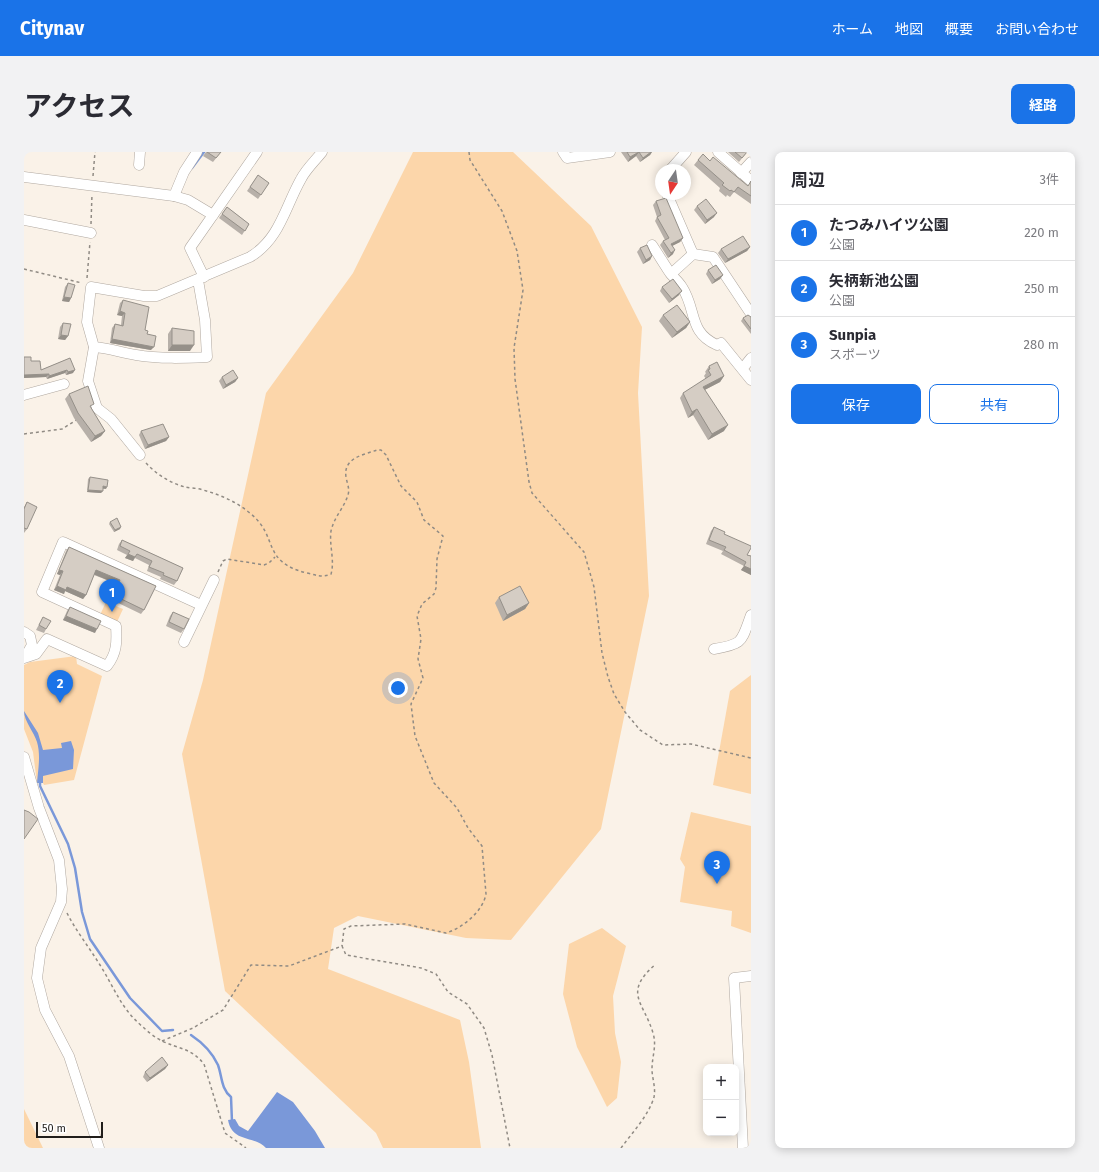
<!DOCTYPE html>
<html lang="ja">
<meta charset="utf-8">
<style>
:root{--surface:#fff;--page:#f2f2f3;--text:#2b2b33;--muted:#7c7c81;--line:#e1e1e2;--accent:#1a73e8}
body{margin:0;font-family:"Fira Sans","Noto Sans JP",sans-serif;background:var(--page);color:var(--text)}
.controls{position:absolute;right:12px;bottom:12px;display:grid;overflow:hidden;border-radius:8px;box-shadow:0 2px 10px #0003}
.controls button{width:36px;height:36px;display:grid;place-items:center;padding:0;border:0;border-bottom:1px solid var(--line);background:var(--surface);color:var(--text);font:20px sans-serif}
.compass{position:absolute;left:631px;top:12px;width:36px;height:36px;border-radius:50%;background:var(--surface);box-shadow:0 2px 10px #0003;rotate:193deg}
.scale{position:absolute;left:12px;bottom:10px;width:67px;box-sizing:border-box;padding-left:4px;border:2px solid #211e1b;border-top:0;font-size:11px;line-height:14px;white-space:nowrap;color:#211e1b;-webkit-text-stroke:3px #fff;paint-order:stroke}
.you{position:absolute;left:374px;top:536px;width:14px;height:14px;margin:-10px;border:3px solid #fff;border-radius:50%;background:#1a73e8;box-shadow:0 0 0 6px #1a73e833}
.badge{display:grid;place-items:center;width:26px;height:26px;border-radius:50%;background:var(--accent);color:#fff;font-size:13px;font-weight:700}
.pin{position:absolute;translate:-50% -33px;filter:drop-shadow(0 1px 2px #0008)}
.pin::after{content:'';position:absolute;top:21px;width:14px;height:12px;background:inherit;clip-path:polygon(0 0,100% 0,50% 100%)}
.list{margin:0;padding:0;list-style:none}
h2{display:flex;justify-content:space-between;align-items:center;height:52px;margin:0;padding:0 16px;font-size:17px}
h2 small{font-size:13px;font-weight:400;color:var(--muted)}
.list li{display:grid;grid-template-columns:26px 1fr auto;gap:12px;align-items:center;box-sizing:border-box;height:56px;padding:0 16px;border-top:1px solid var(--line)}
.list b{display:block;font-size:15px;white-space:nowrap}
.list p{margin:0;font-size:13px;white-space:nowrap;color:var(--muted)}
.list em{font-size:13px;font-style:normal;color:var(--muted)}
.actions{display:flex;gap:8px;padding:12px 16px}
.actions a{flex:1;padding:9px 0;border:1px solid var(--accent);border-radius:8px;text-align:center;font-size:14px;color:var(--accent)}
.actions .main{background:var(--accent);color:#fff}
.map{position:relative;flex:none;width:727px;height:996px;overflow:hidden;border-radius:8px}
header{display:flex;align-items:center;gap:24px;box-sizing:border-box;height:56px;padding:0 20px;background:var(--accent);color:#fff}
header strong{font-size:19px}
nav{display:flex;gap:22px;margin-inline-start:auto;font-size:14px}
.intro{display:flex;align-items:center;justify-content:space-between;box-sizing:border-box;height:96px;padding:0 24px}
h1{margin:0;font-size:28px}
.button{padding:10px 18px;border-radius:8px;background:var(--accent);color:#fff;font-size:14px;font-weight:700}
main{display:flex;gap:24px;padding:0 24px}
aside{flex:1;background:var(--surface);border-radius:8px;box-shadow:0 2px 10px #0003}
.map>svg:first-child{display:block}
.green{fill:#fcd6aa}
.water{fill:#7a98d9}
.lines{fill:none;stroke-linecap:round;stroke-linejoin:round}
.stream{stroke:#7a98d9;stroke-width:2.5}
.minor-casing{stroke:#b0a8a0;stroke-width:11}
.path{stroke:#908b84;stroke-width:1.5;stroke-dasharray:3 3;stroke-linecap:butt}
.minor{stroke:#fff;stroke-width:10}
.wall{fill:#b7b0a9}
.shaded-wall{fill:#959089}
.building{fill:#d5cdc4;stroke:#959089}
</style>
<header>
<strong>Citynav</strong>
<nav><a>ホーム</a><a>地図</a><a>概要</a><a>お問い合わせ</a></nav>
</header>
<div class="intro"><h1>アクセス</h1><a class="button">経路</a></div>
<main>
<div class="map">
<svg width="727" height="996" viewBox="0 0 727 996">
<rect width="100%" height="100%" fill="#faf2e8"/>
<g class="green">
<path d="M 389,0 L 489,0 L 567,74 L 618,175 L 614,241 L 625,444 L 577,677 L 487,788 L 442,786 L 334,764 L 310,776 L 304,817 L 436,868 L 445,910 L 457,996 L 359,996 L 352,981 L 201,839 L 158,602 L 179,528 L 242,241 L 329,121 Z"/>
<path d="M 82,450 L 99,457 L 93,470 L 76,463 Z"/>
<path d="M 52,504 L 53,512 L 78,524 L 50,628 L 20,633 L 19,631 L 13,631 L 9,600 L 0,577 L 0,513 L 6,510 Z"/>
<path d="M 727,523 L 727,642 L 689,633 L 706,539 Z"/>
<path d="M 667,660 L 727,674 L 727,781 L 707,774 L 708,759 L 656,750 L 661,715 L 656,707 Z"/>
<path d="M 578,776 L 602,794 L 589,844 L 591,881 L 597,910 L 593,946 L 583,955 L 553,895 L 539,842 L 545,792 Z"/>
<path d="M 0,957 L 19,996 L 0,996 Z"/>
</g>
<g class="water">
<path d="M 0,559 L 14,581 L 19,598 L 38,596 L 37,591 L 47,589 L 50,598 L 49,617 L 19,624 L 19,631 L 13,631 C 14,618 17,603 13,590 C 10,580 0,569 0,559 Z"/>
<path d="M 253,940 L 269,950 L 291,979 L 301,996 L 242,996 C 230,983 208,991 204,968 L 211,967 L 215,974 L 224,979 Z"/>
</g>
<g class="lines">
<g class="stream">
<path d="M 168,16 L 180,0"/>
<path d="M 16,629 L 16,634 L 44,692 L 51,716 L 58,760 L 66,787 L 106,846 L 138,879 L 149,878"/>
<path d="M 167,883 C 179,891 188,900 194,913 C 198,924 197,937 207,945 L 208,970"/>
</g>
<g class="minor-casing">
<g id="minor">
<path d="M 539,0 L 543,6 L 586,0"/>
<path d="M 694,0 L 727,29"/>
<path d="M 115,13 L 116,0"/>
<path d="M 646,18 L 662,0"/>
<path d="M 717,21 L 727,10"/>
<path d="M 0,25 L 150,44 L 164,48 L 189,63"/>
<path d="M 643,42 L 669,102"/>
<path d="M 150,44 L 160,20 L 173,0"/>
<path d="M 0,68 L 67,81"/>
<path d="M 628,93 C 634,102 640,112 646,121 C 650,126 655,130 658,135 C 673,158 664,180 693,193 L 697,191 L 727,228"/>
<path d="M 647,122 L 669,102 L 689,105 L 727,162"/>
<path d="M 180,125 L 166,96 L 233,0"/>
<path d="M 174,128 L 181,168 L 183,205 C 160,206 136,207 112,203 C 98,201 85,196 70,195 L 63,170 L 67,135 L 120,144 L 133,144 L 226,105 C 256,87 261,55 277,27 C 282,17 291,9 298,0"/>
<path d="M 70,195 L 64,229 L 73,256 L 87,267 L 116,303"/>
<path d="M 719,216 L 727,206"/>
<path d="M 0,243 L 40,232"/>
<path d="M 0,480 L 6,484 L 8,493 L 1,505"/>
<path d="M 160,490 L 190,428"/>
<path d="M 690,497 C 720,492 717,490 727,463"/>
<path d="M 0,506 L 12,502 L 23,487 L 83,514 C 93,501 93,490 92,474 L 18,440 L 39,390 L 177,453"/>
<path d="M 0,605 L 15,656 L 35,708 L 38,737 L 37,750 L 17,796 L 13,826 L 21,858 L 45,904 L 75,996"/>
<path d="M 719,996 L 710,826 L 727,824"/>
</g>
</g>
<g class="path">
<path d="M 445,0 L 446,8 L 478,59 L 493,99 L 499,138 L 490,196 L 491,227 L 505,330 L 508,341 L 560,400 L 570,435 L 578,501 L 584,525 L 590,542 L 601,560 L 616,578 L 639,593 L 667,592 L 727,606"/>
<path d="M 69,24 L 71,0"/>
<path d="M 67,72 L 68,42"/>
<path d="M 0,117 L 58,131"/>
<path d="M 63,126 L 66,90"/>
<path d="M 0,282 L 38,277 L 54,267"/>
<path d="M 122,311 C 132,322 146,331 161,335 C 166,336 173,336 179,338 C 197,343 213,350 227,362 C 255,385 237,410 283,421 C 292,423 299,426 307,422 C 311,409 305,393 307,379 C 310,365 320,356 324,343 C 326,337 323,331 322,325 C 319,306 339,303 353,298 L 357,298 L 362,303 L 377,334 L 393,350 L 400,368 L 419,384 L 413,407 L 412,436 L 410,442 L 398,452 L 393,464 L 397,487 L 394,507 L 399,526 L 387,552 L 391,584 L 410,631 L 433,656 L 444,676 L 458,694 L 462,742 C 459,759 439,776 422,781 L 381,772 L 327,774 L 320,777 L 318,794"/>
<path d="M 194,420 L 199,409 L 203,407 L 240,413 L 245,411 L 251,405"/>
<path d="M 43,761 C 52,779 65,795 76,813 C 90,835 97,857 119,875 C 124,880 132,886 138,889 C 155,897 167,896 180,912 L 201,981 L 222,996"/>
<path d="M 138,889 L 169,876 L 199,858 L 227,813 L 265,814 L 318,794 L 322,803 L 397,816 L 412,822 L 424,840 L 443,852 L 460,876 L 468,903 L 486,996"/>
<path d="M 597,996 C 608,981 625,963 630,945 C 632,936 628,926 628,917 C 628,904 633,894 629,881 C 620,850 598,841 632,812"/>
</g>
<use href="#minor" class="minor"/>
</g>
<g class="wall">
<path d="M 182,0 L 197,0 L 189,10 L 179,4 Z"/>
<path d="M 597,0 L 628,0 L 626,3 L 616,10 L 612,4 L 604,10 Z"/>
<path d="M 704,0 L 723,0 L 715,10 Z"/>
<path d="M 674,8 L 686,9 L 724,34 L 727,29 L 727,52 L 710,40 L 706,45 L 703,43 L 702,45 L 695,39 L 696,36 L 670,13 Z"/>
<path d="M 234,23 L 245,31 L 234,47 L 223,39 Z"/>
<path d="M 632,49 L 659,86 L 656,90 L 648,94 L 649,102 L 644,106 L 636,93 L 639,89 L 641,88 L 631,69 L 633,65 L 629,53 Z"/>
<path d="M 673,54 L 690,65 L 681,72 L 670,58 Z"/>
<path d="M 203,55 L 225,72 L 218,83 L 195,66 Z"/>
<path d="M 726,95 L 723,99 L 701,111 L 694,101 L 697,97 Z"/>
<path d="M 616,96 L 628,104 L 626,108 L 619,112 L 613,100 Z"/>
<path d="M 684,118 L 699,123 L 696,127 L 688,132 L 682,122 Z"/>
<path d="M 44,131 L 47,146 L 45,150 L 38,149 L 41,135 Z"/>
<path d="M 638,135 L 655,143 L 645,151 L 636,139 Z"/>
<path d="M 99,148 L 121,178 L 123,182 L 127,198 L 86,191 L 88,176 L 91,172 L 97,173 L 98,164 L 93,163 L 96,151 Z"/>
<path d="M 639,163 L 666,170 L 662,176 L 648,186 L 635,169 Z"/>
<path d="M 727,165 L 727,182 L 717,169 L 719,166 Z"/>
<path d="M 39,171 L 44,184 L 41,188 L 34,187 L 36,175 Z"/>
<path d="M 148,176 L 166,199 L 144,199 L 144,182 Z"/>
<path d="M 0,205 L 7,209 L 17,218 L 46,206 L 49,221 L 42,223 L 41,221 L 23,227 L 22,225 L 0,226 Z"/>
<path d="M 685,214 L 700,224 L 696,230 L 680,238 L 700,279 L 684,288 L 669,263 L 664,266 L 656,246 L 659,241 L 682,227 L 680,224 L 682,221 L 681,220 Z"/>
<path d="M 198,225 L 214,226 L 211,230 L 199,237 L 195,229 Z"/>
<path d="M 45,242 L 67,256 L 81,279 L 77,284 L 67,290 L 50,266 L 41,247 Z"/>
<path d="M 117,279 L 145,285 L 142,289 L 121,297 L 115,283 Z"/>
<path d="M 66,325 L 82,337 L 79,337 L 77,341 L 63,340 L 64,327 Z"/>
<path d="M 3,350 L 3,377 L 0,381 L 0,355 Z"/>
<path d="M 86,370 L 96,377 L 90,380 L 85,372 Z"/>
<path d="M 690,375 L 700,382 L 723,403 L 727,404 L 727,423 L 717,418 L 720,414 L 697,402 L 699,399 L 682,392 L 687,379 Z"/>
<path d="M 98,388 L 159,416 L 153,429 L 150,433 L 136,427 L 137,425 L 123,419 L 125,413 L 111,406 L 109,409 L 101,406 L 103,403 L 93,398 L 95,392 Z"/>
<path d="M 45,395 L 132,434 L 120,458 L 117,462 L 86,447 L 93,432 L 70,423 L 62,443 L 59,447 L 41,439 L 40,442 L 30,438 L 36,423 L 33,422 L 42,399 Z"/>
<path d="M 475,445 L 505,451 L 501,457 L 479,469 L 471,451 Z"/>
<path d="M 46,455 L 71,481 L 39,468 L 43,459 Z"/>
<path d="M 149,460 L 160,477 L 157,481 L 142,474 L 146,464 Z"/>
<path d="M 19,465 L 22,477 L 20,481 L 12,478 Z"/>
<path d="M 144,913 L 141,917 L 123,930 L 119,925 L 121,920 Z"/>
</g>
<g class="shaded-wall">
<path d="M 615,0 L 612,4 L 604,10 L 606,5 Z"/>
<path d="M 627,0 L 628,0 L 626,3 L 616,10 L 619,6 Z"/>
<path d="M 693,61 L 690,65 L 681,72 L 683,68 Z"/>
<path d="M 659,86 L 656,90 L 644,96 L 647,92 Z"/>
<path d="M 726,95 L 723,99 L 701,111 L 704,107 Z"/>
<path d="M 651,98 L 649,102 L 644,106 L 647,101 Z"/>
<path d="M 628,104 L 626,108 L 619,112 L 622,108 Z"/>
<path d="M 699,123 L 696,127 L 688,132 L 691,128 Z"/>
<path d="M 658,139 L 655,143 L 645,151 L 648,147 Z"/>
<path d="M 40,145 L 47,146 L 45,150 L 38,149 Z"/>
<path d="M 96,159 L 101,161 L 98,164 L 93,163 Z"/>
<path d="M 666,170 L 662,176 L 648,186 L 653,180 Z"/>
<path d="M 37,183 L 44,184 L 41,188 L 34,187 Z"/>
<path d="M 88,187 L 130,195 L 127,198 L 86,191 Z"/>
<path d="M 148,193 L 170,193 L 166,199 L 144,199 Z"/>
<path d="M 43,218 L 41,221 L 23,227 L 25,224 Z"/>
<path d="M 51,218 L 49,221 L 42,223 L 44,220 Z"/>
<path d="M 25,222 L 22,225 L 0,226 L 0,223 Z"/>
<path d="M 700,224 L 696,230 L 675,241 L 679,235 Z"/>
<path d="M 214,226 L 211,230 L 199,237 L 202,233 Z"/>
<path d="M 673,257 L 669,263 L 664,266 L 668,260 Z"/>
<path d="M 704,273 L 700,279 L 684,288 L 688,282 Z"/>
<path d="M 81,279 L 77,284 L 67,290 L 71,284 Z"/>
<path d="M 145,285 L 142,289 L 121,297 L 124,293 Z"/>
<path d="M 79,334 L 83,335 L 82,337 L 78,336 Z"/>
<path d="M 64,338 L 79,339 L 77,341 L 63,340 Z"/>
<path d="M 97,375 L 96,377 L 90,380 L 91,378 Z"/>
<path d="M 104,402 L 111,405 L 109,409 L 101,406 Z"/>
<path d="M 720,414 L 727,417 L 727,423 L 717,418 Z"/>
<path d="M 35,418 L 39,419 L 36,423 L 33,422 Z"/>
<path d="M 72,418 L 96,428 L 93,432 L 69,422 Z"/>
<path d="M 33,434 L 43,435 L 62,443 L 59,447 L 41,439 L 40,442 L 30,438 Z"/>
<path d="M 505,451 L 501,457 L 479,469 L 483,463 Z"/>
<path d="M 42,464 L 73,477 L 71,481 L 39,468 Z"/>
<path d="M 144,913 L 141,917 L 123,930 L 126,926 Z"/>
</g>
<g class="building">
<path d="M 183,0 L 197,0 L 192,6 Z"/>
<path d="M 603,0 L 627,0 L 619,6 L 615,0 L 606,5 Z"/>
<path d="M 711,0 L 723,0 L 718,6 Z"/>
<path d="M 679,2 L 686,9 L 689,5 L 724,34 L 727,29 L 727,44 L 714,35 L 710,40 L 707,38 L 706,39 L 698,33 L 700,31 L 674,8 Z"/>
<path d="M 234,23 L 245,31 L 237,43 L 226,35 Z"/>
<path d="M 642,46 L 659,86 L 647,92 L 651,98 L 647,101 L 639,89 L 645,86 L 633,65 L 637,63 L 632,49 Z"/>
<path d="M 682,47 L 693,61 L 683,68 L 673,54 Z"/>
<path d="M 203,55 L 225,72 L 221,79 L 198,62 Z"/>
<path d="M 719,84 L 726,95 L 704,107 L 697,97 Z"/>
<path d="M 623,93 L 628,104 L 622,108 L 616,96 Z"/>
<path d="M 692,113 L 699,123 L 691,128 L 684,118 Z"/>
<path d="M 649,127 L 658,139 L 648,147 L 638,135 Z"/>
<path d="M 44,131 L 51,133 L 47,146 L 40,145 Z"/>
<path d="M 99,148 L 125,155 L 121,178 L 124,179 L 123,182 L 132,184 L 130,195 L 88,187 L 91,172 L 99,174 L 101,161 L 96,159 Z"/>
<path d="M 653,153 L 666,170 L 653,180 L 639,163 Z"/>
<path d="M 724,163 L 727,165 L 727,177 L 719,166 Z"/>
<path d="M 39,171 L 47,172 L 44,184 L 37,183 Z"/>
<path d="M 148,176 L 170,179 L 170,193 L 148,193 Z"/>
<path d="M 0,205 L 7,205 L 7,209 L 16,209 L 17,218 L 46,206 L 51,218 L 44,220 L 43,218 L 25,224 L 25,222 L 0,223 Z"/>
<path d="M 693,210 L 700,224 L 679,235 L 704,273 L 688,282 L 673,257 L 668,260 L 659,241 L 687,223 L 684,218 L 686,217 L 685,214 Z"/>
<path d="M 209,218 L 214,226 L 202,233 L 198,225 Z"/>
<path d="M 64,234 L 70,252 L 66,254 L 81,279 L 71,284 L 54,261 L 45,242 Z"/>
<path d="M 139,272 L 145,285 L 124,293 L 117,279 Z"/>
<path d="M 66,325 L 84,328 L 83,335 L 79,334 L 79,339 L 64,338 Z"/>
<path d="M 3,350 L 13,355 L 3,377 L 0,376 L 0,357 Z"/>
<path d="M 93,366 L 97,375 L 91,378 L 86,370 Z"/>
<path d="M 690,375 L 701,380 L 700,382 L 727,394 L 727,396 L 723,403 L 727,404 L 727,417 L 720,414 L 722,410 L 700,398 L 702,395 L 685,388 Z"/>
<path d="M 98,388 L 159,416 L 153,429 L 139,423 L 140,421 L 125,415 L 128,409 L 113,402 L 111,405 L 104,402 L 106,399 L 96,394 Z"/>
<path d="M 45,395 L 132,434 L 120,458 L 89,443 L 96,428 L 72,418 L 62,443 L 43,435 L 42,438 L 33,434 L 39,419 L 35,418 Z"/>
<path d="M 496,434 L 505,451 L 483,463 L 475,445 Z"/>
<path d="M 46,455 L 77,469 L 73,477 L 42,464 Z"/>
<path d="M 149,460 L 165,467 L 160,477 L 145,470 Z"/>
<path d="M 19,465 L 27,469 L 22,477 L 15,473 Z"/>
<path d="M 0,658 L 5,660 L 14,667 L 0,687 Z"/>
<path d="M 138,905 L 144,913 L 126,926 L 121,920 Z"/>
</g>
</svg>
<div class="controls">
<button>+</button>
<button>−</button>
</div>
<svg class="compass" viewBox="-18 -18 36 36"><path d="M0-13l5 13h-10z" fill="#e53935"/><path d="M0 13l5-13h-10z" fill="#7c7c81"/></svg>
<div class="scale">50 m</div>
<div class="you"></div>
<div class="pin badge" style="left:88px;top:460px">1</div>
<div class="pin badge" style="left:36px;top:551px">2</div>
<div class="pin badge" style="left:693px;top:732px">3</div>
</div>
<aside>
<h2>周辺<small>3件</small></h2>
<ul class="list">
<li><span class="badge">1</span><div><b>たつみハイツ公園</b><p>公園</p></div><em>220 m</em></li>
<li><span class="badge">2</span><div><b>矢柄新池公園</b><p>公園</p></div><em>250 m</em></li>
<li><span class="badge">3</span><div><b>Sunpia</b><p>スポーツ</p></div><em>280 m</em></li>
</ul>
<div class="actions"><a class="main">保存</a><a>共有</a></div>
</aside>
</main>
